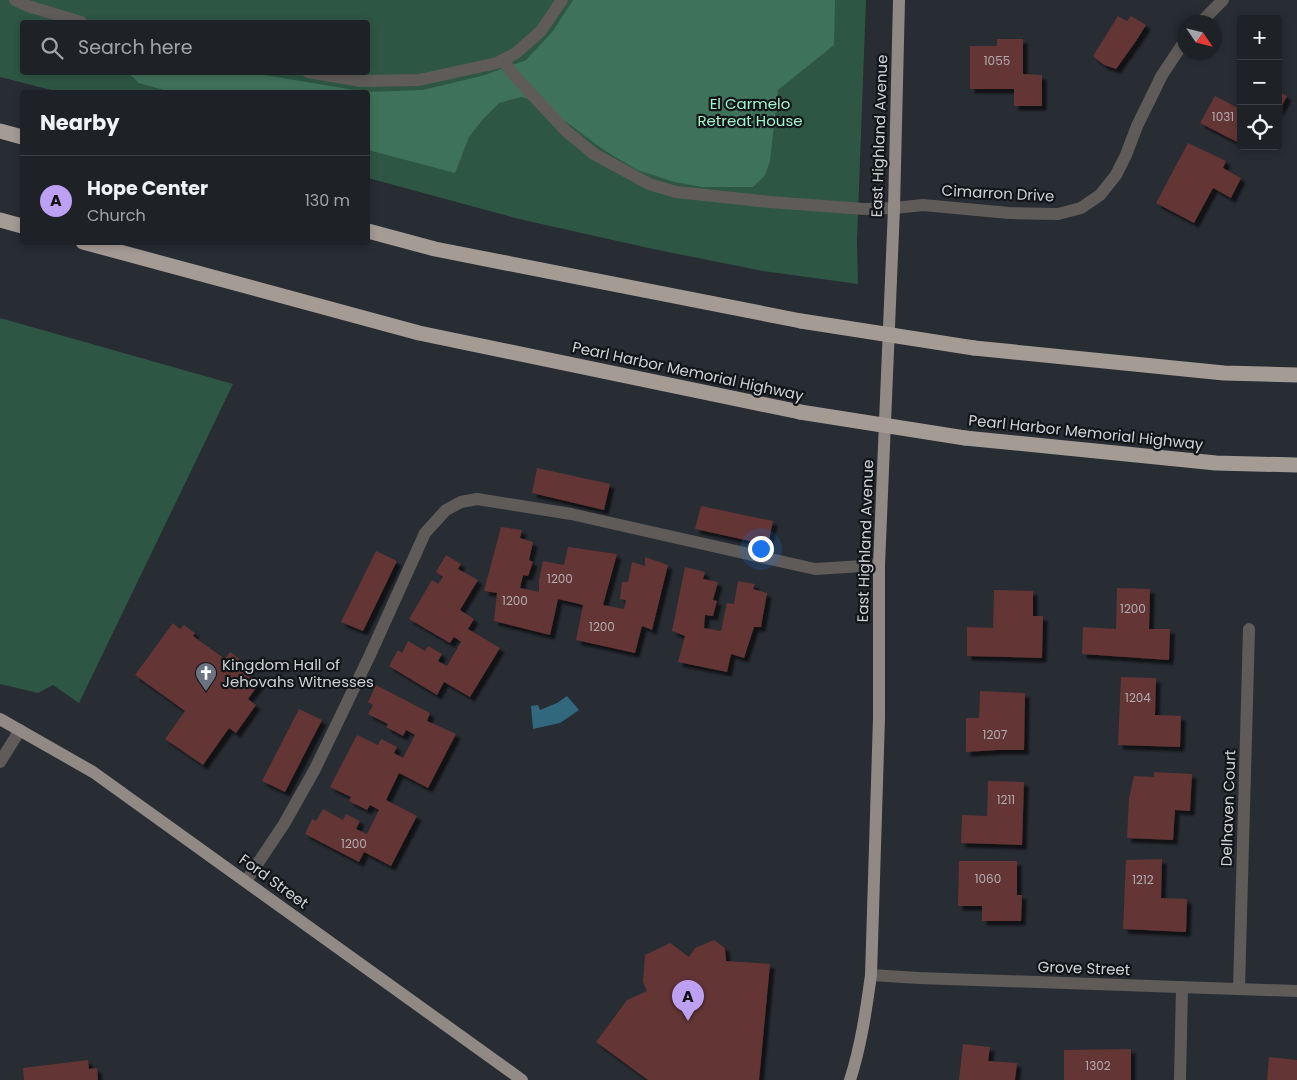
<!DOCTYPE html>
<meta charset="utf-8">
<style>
:root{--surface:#1e2126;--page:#26292e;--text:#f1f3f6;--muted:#a1a3a7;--line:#3c3e43;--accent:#bca0f2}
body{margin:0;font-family:Poppins,sans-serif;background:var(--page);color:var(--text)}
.controls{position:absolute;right:15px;top:15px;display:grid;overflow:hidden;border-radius:5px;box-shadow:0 2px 8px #0003}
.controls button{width:45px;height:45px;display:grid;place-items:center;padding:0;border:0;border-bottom:1px solid var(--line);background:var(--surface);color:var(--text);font:25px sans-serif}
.compass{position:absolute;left:1177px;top:15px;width:45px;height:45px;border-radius:50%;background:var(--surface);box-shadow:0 2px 8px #0003;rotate:125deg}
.you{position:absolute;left:760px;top:548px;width:18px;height:18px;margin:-12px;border:4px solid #fff;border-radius:50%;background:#1a73e8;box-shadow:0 0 0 8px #1a73e833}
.badge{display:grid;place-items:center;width:32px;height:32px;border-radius:50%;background:var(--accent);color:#111;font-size:16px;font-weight:700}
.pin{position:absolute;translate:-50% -41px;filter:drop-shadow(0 1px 2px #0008)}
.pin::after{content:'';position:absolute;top:26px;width:18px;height:15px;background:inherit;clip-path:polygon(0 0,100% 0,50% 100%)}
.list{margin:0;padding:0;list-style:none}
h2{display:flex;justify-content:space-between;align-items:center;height:65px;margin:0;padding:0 20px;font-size:21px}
h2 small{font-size:16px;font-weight:400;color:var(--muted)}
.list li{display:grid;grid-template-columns:32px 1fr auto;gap:15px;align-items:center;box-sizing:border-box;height:90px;padding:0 20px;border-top:1px solid var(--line)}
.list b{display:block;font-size:19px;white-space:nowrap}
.list p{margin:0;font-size:16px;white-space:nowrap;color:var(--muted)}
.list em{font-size:16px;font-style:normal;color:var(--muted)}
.icon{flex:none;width:28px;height:28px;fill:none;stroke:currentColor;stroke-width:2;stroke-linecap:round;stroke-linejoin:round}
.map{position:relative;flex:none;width:1297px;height:1080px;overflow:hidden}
.search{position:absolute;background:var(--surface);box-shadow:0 2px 8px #0003;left:20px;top:20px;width:350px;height:55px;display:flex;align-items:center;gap:12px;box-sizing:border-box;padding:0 18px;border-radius:5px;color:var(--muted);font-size:19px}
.panel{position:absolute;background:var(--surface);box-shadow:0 2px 8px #0003;left:20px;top:90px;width:350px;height:155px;border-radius:5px}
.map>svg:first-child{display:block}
.green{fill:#2e5644;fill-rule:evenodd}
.forest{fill:#3f725b}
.water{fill:#31687d}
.building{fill:#633535;filter:url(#shadow)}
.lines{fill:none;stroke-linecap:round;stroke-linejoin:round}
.minor{stroke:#5f5b59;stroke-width:12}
.major{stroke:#918984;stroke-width:12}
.highway{stroke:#a59b95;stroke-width:15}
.highway-bridge{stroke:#a59b95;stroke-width:15}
.labels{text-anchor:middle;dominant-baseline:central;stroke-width:4.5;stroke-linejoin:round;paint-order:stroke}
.number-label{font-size:12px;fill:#b4abae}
.park-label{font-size:15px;fill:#a1f4ce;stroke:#121518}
.street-label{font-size:15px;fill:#cfd2d6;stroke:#121518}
.poi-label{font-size:15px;fill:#cfd2d6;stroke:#121518;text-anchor:start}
</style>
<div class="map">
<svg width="1297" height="1080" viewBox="0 0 1297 1080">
<defs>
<filter id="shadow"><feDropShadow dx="4.5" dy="4.5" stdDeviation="1" flood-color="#0009"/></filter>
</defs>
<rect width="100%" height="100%" fill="#282c33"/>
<g class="green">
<path d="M 0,0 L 866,0 L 857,240 L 858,284 L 763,271 L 653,249 L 519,219 L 368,178 L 368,92 L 59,92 L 0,77 ZM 22,22 L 368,22 L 368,72 L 22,72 Z"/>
<path d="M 0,318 L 233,384 L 79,703 L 53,685 L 38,693 L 0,684 Z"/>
</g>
<path class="forest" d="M 573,0 L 835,0 L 834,45 L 778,90 L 770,161 L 765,175 L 753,187 L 702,187 L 675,182 L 637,170 L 604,150 L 538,101 L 521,97 L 499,103 L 483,119 L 469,137 L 455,173 L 368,150 L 368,92 L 171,92 L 139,83 L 128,73 L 253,73 L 366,92 L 423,90 L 485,75 L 526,60 L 553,31 Z"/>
<path class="water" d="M 567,696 L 579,710 L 560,723 L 533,729 L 531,706 L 538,705 L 540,710 L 557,703 Z"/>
<g class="building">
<path d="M 1118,16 L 1127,21 L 1131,16 L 1146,25 L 1136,41 L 1116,69 L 1104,65 L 1093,56 Z"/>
<path d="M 997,39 L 1023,39 L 1023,74 L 1042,75 L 1042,106 L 1014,106 L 1014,89 L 970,89 L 970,46 L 997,46 Z"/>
<path d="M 1278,91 L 1287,96 L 1278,113 Z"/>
<path d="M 1215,96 L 1238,108 L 1241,102 L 1241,144 L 1200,123 Z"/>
<path d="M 1188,143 L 1226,161 L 1223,168 L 1241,178 L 1231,198 L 1213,188 L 1194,223 L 1156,203 Z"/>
<path d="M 537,468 L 610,484 L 604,510 L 532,493 Z"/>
<path d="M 701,506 L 773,521 L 768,545 L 695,529 Z"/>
<path d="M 501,527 L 522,530 L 520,538 L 533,542 L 529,560 L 533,562 L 528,576 L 523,575 L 520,588 L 539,592 L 539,580 L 543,561 L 564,565 L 568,547 L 617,554 L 603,605 L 624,609 L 626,600 L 620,599 L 622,582 L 628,582 L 632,562 L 645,566 L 645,557 L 668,565 L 652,630 L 642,626 L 635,653 L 576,640 L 583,605 L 558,599 L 550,635 L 494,621 L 497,593 L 484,591 Z"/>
<path d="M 376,551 L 397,561 L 363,631 L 341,622 Z"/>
<path d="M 446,555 L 461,564 L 458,569 L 478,580 L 460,610 L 474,619 L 468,629 L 500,648 L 470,697 L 444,682 L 437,695 L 389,666 L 398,650 L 402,653 L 408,641 L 425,651 L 428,646 L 442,654 L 438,661 L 447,666 L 461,642 L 454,637 L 450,643 L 409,619 L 432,580 L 438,584 L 443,577 L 436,572 Z"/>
<path d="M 685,567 L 705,572 L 703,579 L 718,582 L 713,600 L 717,601 L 713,616 L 705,615 L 704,628 L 721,631 L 727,603 L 734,604 L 738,581 L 755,584 L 753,589 L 767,593 L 761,627 L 754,627 L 744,658 L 731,654 L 727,672 L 678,662 L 685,636 L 672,631 Z"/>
<path d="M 1117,588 L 1150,589 L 1149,629 L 1170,629 L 1169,660 L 1082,654 L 1083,627 L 1116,629 Z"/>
<path d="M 994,590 L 1033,591 L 1033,616 L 1043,616 L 1042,658 L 967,656 L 967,627 L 993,628 Z"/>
<path d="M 173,623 L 180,629 L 184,625 L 195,633 L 193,636 L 225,659 L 230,652 L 241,660 L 236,667 L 259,684 L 248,699 L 256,705 L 236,733 L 229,728 L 203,765 L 165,739 L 185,711 L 135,675 Z"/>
<path d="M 1121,677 L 1156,678 L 1155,715 L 1181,716 L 1180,747 L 1118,745 Z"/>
<path d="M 376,685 L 430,713 L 427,721 L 456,734 L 428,788 L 399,773 L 386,800 L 417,816 L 391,866 L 364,852 L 359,862 L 305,834 L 312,819 L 316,821 L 323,809 L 343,820 L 346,814 L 360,821 L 356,829 L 367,834 L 379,810 L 370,805 L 367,810 L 349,801 L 351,797 L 330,787 L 357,735 L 378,745 L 381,739 L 397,747 L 394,753 L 403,758 L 415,735 L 406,730 L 403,736 L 386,727 L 388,724 L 368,714 L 373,705 L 368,702 Z"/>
<path d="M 980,691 L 1025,693 L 1024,750 L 997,750 L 966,752 L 966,718 L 979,718 Z"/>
<path d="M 299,709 L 322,720 L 285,792 L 262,781 Z"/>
<path d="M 1154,772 L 1192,774 L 1190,811 L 1175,810 L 1173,840 L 1127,838 L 1129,798 L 1134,776 L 1154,777 Z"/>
<path d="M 988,781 L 1024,782 L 1022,845 L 961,843 L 962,815 L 987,816 Z"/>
<path d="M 1162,859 L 1161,898 L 1187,899 L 1186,932 L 1123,929 L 1126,860 Z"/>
<path d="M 959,861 L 1017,861 L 1017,895 L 1022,895 L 1021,921 L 982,921 L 982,906 L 958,906 Z"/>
<path d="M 714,940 L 725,948 L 726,961 L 770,964 L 759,1080 L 648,1080 L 596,1042 L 627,1000 L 647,991 L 643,982 L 645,955 L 670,943 L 689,957 L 695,948 Z"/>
<path d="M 963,1044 L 990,1047 L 988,1061 L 1017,1063 L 1015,1080 L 959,1080 Z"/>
<path d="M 1131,1049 L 1131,1080 L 1064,1080 L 1064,1050 Z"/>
<path d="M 1269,1057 L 1297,1060 L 1297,1080 L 1267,1080 Z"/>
<path d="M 88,1060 L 89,1069 L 97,1068 L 98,1080 L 24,1080 L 23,1068 Z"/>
</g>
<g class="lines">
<g class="minor">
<path d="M 15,0 L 28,6 L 81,22"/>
<path d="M 1201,22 L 1223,0"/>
<path d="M 503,60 L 512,73 L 566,131 L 594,154 L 649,184 L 676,192 L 770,202 L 864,209 L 894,208 L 923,205 L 1009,213 L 1058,214 L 1081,208 L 1100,195 L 1116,175 L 1126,155 L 1137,126 L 1162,75 L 1184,42"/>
<path d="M 308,72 L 361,81 L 419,80 L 497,63 L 516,53 L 541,31 L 562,0"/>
<path d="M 0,762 L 20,730"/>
<path d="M 246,881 L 284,824 L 315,769 L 370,655 L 425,533 L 446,510 L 461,502 L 477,499 L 571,514 L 815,569 L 879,565"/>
<path d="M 871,975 L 919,978 L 1297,991"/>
<path d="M 1239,988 L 1249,629"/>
<path d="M 1180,1080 L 1182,987"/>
</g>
<g class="major">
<path d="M 0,719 L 93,772 L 522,1080"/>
<path d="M 850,1080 C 861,1046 866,1011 871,975 L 879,718 L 879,565 L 894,208 L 899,0"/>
</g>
<g class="highway">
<path d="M 0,131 L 22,137"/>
<path d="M 0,220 L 22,226"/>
<path d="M 368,231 L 435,249 L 801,321"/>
<path d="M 83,242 L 419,333 L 800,412"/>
<path d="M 974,348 L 1224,373 L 1297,375"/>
<path d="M 965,438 L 1216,463 L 1297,465"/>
</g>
<g class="highway-bridge">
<path d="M 801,321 L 974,348"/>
<path d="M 800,412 L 965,438"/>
</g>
</g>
<defs>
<g id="church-pin" transform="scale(1.125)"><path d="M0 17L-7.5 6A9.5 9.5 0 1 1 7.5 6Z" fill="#6b7280" stroke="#121518"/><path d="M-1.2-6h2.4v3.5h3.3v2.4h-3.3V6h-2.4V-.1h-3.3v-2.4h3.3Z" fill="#fff"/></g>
</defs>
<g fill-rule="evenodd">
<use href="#church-pin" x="206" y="673"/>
</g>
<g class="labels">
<g class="number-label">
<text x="997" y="60">1055</text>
<text x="1223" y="116">1031</text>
<text x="560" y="578">1200</text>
<text x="515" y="600">1200</text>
<text x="1133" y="608">1200</text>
<text x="602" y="626">1200</text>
<text x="1138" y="697">1204</text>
<text x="995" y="734">1207</text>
<text x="1006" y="799">1211</text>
<text x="354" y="843">1200</text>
<text x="988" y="878">1060</text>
<text x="1143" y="879">1212</text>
<text x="1098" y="1065">1302</text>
</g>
<g class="park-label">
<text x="750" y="103">El Carmelo<tspan x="750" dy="17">Retreat House</tspan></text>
</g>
<g class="street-label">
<text transform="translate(879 136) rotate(-88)">East Highland Avenue</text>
<text transform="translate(998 193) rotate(3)">Cimarron Drive</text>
<text transform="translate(688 371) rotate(12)">Pearl Harbor Memorial Highway</text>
<text transform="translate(1086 432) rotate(6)">Pearl Harbor Memorial Highway</text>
<text transform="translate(865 541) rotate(-88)">East Highland Avenue</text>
<text transform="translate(1228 808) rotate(-88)">Delhaven Court</text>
<text transform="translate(274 881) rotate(36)">Ford Street</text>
<text transform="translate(1084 968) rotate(2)">Grove Street</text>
</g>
<g class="poi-label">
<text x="222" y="664">Kingdom Hall of<tspan x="222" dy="17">Jehovahs Witnesses</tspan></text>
</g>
</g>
</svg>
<div class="controls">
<button>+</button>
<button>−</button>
<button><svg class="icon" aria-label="locate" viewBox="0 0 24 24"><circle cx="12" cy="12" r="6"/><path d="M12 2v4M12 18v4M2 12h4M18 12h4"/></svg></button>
</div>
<svg class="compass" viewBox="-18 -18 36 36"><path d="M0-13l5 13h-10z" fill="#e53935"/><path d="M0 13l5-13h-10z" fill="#a1a3a7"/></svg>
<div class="you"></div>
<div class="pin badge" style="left:688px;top:1021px">A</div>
<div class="search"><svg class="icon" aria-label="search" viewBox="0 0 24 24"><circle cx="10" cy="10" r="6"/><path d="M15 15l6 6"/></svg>Search here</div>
<section class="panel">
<h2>Nearby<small></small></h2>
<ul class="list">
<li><span class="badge">A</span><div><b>Hope Center</b><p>Church</p></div><em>130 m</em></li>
</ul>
</section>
</div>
